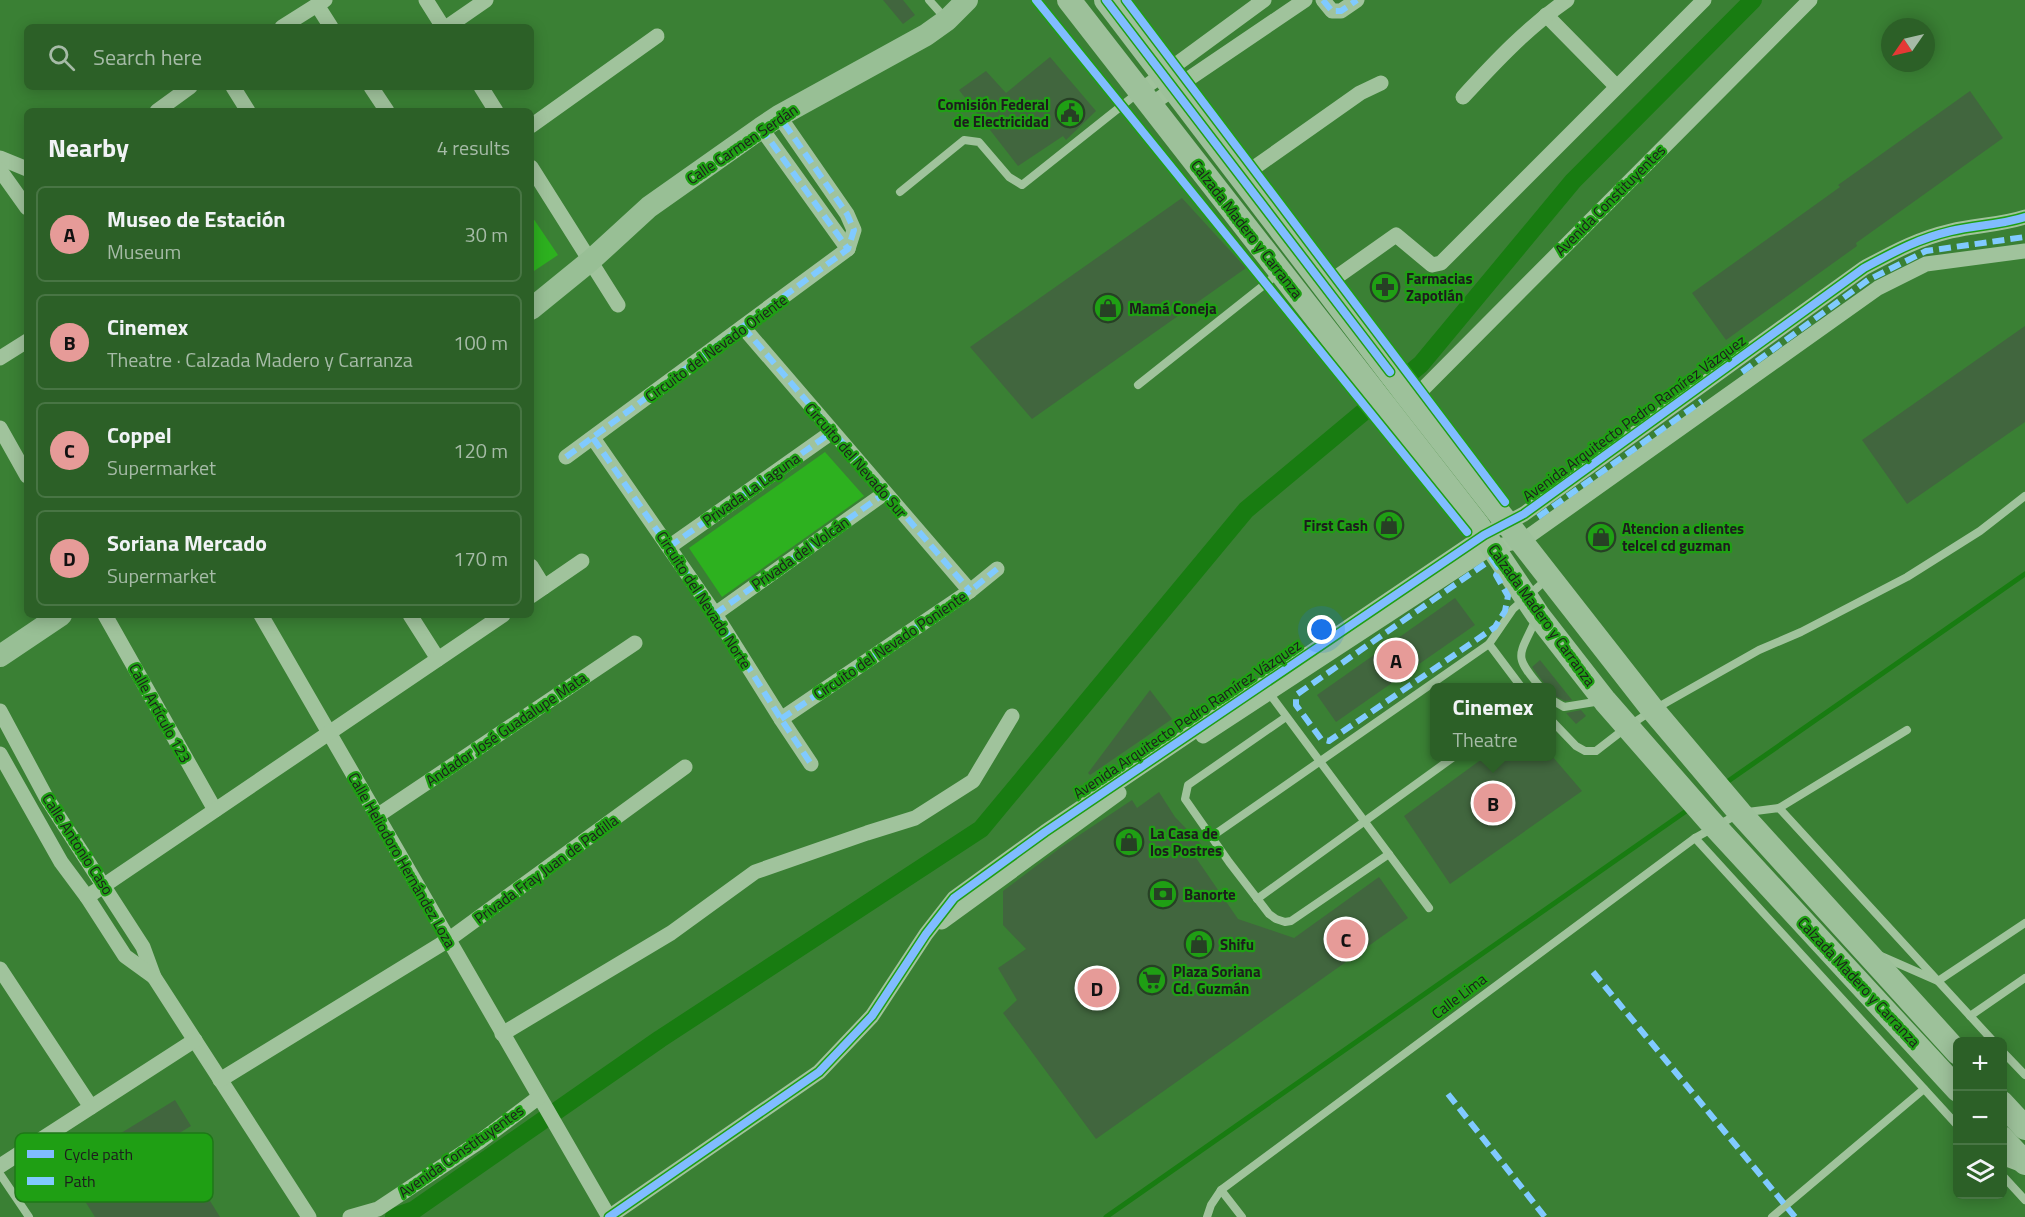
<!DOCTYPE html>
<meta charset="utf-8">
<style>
:root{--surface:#2c6027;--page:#386933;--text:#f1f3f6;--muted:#a6bba7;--line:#487544;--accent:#e69b98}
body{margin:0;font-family:"Titillium Web",sans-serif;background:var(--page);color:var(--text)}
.controls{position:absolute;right:18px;bottom:18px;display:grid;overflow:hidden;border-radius:9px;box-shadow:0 3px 15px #0003}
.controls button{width:54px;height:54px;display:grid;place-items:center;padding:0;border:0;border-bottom:2px solid var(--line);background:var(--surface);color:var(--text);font:30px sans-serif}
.compass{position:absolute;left:1881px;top:18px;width:54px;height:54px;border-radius:50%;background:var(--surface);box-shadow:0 3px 15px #0003;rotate:236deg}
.you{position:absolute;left:1322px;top:630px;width:21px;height:21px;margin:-15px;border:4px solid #fff;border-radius:50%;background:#1a73e8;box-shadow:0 0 0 9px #1a73e833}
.badge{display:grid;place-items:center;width:39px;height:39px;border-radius:50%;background:var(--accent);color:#111;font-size:20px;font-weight:700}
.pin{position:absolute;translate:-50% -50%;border:3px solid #fff;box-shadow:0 2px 6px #0006}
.popup{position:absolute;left:1430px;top:683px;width:126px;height:78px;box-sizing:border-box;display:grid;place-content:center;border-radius:9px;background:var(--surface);filter:drop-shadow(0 2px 4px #0005);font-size:20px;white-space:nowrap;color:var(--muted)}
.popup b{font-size:22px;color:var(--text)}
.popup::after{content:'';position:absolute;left:50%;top:100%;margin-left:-12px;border:12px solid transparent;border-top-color:var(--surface)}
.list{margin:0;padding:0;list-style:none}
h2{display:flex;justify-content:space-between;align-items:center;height:78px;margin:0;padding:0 24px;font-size:26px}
h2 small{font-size:20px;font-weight:400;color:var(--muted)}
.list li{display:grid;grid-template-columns:39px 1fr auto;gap:18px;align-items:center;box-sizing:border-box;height:96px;margin:0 12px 12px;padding:0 12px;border:2px solid var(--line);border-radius:9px}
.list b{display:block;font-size:22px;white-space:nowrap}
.list p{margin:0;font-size:20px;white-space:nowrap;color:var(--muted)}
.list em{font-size:20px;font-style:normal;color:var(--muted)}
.icon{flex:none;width:33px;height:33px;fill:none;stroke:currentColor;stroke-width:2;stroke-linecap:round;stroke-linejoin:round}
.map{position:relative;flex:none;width:2025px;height:1217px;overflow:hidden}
.search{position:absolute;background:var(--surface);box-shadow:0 3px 15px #0003;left:24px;top:24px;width:510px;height:66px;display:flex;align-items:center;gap:15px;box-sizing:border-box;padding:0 21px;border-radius:9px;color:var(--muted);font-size:22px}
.panel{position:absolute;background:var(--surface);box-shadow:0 3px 15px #0003;left:24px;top:108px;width:510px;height:510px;border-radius:9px}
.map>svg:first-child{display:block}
.green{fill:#2db11f}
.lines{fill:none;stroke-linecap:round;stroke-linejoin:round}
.stream{stroke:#187c11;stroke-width:5}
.canal{stroke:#187c11;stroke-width:18}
.building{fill:#41663e}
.lane{stroke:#a0c39c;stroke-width:8}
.street{stroke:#a0c39c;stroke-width:15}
.secondary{stroke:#98bf95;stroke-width:22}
.primary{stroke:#9dc19a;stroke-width:24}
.quiet{stroke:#80caff;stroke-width:6;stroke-dasharray:12 6;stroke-linecap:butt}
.cycleway-casing{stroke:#1f9f14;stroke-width:11}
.cycleway{stroke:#80bcff;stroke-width:8}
.labels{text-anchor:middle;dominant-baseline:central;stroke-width:4.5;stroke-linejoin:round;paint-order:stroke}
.poi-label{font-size:15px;font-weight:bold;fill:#1d1d1d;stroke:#1f9f14;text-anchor:start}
.street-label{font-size:15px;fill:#1d1d1d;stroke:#1f9f14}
.key{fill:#1f9f14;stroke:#1e7817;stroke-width:1.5}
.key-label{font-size:16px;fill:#1d1d1d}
</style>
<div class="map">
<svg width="2025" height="1217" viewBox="0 0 2025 1217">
<rect width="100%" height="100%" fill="#3a8034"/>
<g class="green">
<path d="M 531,215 L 558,255 L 531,273 Z"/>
<path d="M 825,452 L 864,496 L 722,597 L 689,548 Z"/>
</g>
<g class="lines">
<g class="stream">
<path d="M 1724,784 L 2025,574"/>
<path d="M 1106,1217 L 1689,809"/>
</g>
<path class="canal" d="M 394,1217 L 414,1210 L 660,1039 L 981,829 L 1246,510 L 1421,364 L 1573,181 L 1753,0"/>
</g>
<g class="building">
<path d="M 883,0 L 903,0 L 915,15 L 903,24 Z"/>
<path d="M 1050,57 L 1096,111 L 1066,140 L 1063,136 L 1018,166 L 959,90 L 986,71 L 1006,93 Z"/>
<path d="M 1970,91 L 2003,138 L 1856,243 L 1857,246 L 1726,340 L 1692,293 L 1840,187 L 1838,185 Z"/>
<path d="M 1182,198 L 1246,268 L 1032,419 L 970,347 Z"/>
<path d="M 2025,326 L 2025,422 L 1907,504 L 1862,440 Z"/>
<path d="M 1455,598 L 1475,625 L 1336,722 L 1317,695 Z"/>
<path d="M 1540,660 L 1572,700 L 1565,701 L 1551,694 L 1551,687 L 1547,687 L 1532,667 Z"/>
<path d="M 1150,690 L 1172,719 L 1090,775 L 1088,773 Z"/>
<path d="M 1581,710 L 1586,716 L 1576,724 L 1566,713 Z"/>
<path d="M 1486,756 L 1552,756 L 1582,791 L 1450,884 L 1404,816 Z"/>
<path d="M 1159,792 L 1175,817 L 1202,845 L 1192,852 L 1238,919 L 1294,938 L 1379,877 L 1408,918 L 1096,1139 L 1003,1013 L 1017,1000 L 998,968 L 1026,949 L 1003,925 L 1003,891 L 1060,848 L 1132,800 L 1137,808 Z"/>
<path d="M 175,1100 L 191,1126 L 171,1138 L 220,1217 L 95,1217 L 64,1168 Z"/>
</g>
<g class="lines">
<g class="lane">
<path d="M 929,0 L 946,19"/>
<path d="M 900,192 L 964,140 L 979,142 L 1009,177 L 1022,185 L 1139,92"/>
<path d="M 1138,385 L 1279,273"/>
<path d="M 1536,619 C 1519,657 1512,654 1541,688"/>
<path d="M 1489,644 L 1522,688"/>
<path d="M 1269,693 L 1429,908"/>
<path d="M 1552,700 L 1564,707 L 1601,701"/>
<path d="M 1286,717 L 1188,785 L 1185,799 L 1229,862 L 1269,914 L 1276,919 L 1285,922 L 1291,921 L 1389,854"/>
<path d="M 1552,721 L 1576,746 L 1585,751 L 1596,751 L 1627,727 L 1653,710 L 1759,650 L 1801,632 L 1907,577 L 1980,531 L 2025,496"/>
<path d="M 1779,808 L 1907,730"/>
<path d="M 1211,837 L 1489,644 L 1513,609 L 1546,580"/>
<path d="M 1695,838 L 1958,1126"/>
<path d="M 1257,899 L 1455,756"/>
<path d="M 1881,956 L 1938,981 L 2025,923"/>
<path d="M 1970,1016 L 2025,978"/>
<path d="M 2002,1051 L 2025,1075"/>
<path d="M 2002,1161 L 2018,1167"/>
<path d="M 0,1174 L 29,1217"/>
<path d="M 2002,1175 L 2025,1200"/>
<path d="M 1221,1190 L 1242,1217"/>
<path d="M 1207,1217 L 1211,1205 L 1221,1190 L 1695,838 L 1740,813 L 1779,808 L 1994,1042"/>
<path d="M 1772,1217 L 1924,1089"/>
</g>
<g class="street">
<path d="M 426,0 L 443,27"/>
<path d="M 1323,0 L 1332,11 L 1341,11 L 1357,0"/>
<path d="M 317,5 L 331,27"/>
<path d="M 1546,15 L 1616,86"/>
<path d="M 282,27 L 325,0"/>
<path d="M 447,27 L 486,0"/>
<path d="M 233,87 L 248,111"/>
<path d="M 371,87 L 387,111"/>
<path d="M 481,87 L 496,111"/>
<path d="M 1140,91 L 1264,0"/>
<path d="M 1463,97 C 1495,62 1528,27 1567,0"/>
<path d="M 1150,105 L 1305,0"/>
<path d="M 157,111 L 190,87"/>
<path d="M 531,126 L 657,36"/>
<path d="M 761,128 L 848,249"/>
<path d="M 0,158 L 27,169"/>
<path d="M 531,167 L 618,305"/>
<path d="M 0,170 L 27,208"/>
<path d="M 1241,177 L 1360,93 L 1381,83"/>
<path d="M 1324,286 L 1396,235 L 1432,265 L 1441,263 L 1704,0"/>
<path d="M 743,327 L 970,591"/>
<path d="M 0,358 L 27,341"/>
<path d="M 1411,401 L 1810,0"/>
<path d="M 0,428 L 27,476"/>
<path d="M 593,438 L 715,614 L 781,719 L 811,764"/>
<path d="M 566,457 L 848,249 L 854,230 L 847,214 L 779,116"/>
<path d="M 669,547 L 832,432"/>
<path d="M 531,566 L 544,587"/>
<path d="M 531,596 L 582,561"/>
<path d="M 715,614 L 885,493"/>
<path d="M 105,615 L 215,810"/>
<path d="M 261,615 L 609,1217"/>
<path d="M 410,615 L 438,659"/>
<path d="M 0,711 L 46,797 L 143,947 L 154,977 L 309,1217"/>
<path d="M 781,719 L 970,591 L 997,569"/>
<path d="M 1203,736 L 1492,547 L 1522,541 L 1878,288 L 1926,264 L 2025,251"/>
<path d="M 0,754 L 61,862 L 87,897 L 125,956 L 154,977"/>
<path d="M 377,816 L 635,643"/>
<path d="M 87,897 L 503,615"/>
<path d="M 942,922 L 1119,793"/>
<path d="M 0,969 L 91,1107"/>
<path d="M 502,1034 L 671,933 L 755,872 L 867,833 L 915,818 L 973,781 L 1012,716"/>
<path d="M 220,1080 L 448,940 L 685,767"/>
<path d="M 0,1166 L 195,1040"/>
<path d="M 350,1217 L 378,1209 L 479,1142 L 539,1097"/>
<path d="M 609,1217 L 819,1072 L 872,1016 L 926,934 L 954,898 L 1045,832 L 1484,535 L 1524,514 L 1864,268 C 1894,252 1917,239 1951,231 C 1975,225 2001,225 2025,217"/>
</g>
<g class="secondary">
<path d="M 531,309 L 590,261 L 649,207 L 761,128 L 779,116 L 926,35 L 947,20 L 967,0"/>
<path d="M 0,656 L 61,615"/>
</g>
<g class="primary">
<path d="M 1069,0 L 1477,524 L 1538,615 L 1605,701 L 1709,820 L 1958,1090"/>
<path d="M 1106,0 L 1406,394 L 1653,710 L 1740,813 L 1958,1053"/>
<path d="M 2002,1103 L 2025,1128"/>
<path d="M 2002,1138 L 2025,1163"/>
</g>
<g class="quiet">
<path d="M 1323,0 L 1332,11 L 1341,11 L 1357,0"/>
<path d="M 761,128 L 848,249"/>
<path d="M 743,327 L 970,591"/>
<path d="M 1742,372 L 1868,280 L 1926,251 L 2025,237"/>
<path d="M 593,438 L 715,614 L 781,719 L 811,764"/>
<path d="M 566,457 L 848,249 L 854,230 L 847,214 L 779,116"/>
<path d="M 1538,517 L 1702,401"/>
<path d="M 669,547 L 832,432"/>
<path d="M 1492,559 L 1500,570 L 1496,575 L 1508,596 L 1505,611 L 1495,627 L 1329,741 L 1321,739 L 1296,705 L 1296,695 Z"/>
<path d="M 715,614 L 885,493"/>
<path d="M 781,719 L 970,591 L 997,569"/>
<path d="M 1593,972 L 1795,1217"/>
<path d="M 1448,1094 L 1545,1217"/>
</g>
<g class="cycleway-casing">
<g id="cycleway">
<path d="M 1036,0 L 1467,532"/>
<path d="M 1106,0 L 1390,372"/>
<path d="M 1126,0 L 1505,502"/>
<path d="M 609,1217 L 819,1072 L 872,1016 L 926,934 L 954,898 L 1045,832 L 1484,535 L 1524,514 L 1864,268 C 1894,252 1917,239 1951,231 C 1975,225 2001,225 2025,217"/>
</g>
</g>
<use href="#cycleway" class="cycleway"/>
</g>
<defs>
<g id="civic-ring" transform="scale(1.5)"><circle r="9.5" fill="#1f9f14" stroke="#274025" stroke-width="1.5"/><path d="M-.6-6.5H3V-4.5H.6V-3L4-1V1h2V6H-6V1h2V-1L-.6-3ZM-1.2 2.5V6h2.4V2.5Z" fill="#274025"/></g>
<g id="pharmacy-ring" transform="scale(1.5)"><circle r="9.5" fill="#1f9f14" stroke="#274025" stroke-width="1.5"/><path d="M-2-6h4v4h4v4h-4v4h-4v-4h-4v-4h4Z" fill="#274025"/></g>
<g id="shop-ring" transform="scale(1.5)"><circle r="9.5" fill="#1f9f14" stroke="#274025" stroke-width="1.5"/><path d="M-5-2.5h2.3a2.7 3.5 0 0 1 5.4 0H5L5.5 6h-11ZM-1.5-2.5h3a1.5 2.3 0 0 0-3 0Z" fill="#274025"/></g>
<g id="bank-ring" transform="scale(1.5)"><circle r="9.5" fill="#1f9f14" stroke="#274025" stroke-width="1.5"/><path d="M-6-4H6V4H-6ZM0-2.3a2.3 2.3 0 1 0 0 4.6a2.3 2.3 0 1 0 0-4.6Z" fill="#274025"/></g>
<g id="supermarket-ring" transform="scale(1.5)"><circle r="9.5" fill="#1f9f14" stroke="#274025" stroke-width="1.5"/><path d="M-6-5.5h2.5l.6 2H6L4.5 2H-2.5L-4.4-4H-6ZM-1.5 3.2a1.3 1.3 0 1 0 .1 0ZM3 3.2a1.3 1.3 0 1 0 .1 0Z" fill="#274025"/></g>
</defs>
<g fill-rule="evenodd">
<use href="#civic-ring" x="1070" y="113"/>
<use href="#pharmacy-ring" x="1385" y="287"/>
<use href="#shop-ring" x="1108" y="308"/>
<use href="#shop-ring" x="1389" y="525"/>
<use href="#shop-ring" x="1601" y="537"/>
<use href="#shop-ring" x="1129" y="842"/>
<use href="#bank-ring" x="1163" y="894"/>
<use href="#shop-ring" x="1199" y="944"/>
<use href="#supermarket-ring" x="1152" y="980"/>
</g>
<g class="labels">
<g class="poi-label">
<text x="1049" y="104" text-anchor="end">Comisión Federal<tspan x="1049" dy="17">de Electricidad</tspan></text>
<text x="1406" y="278">Farmacias<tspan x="1406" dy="17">Zapotlán</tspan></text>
<text x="1129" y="308">Mamá Coneja</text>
<text x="1368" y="525" text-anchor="end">First Cash</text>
<text x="1622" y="528">Atencion a clientes<tspan x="1622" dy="17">telcel cd guzman</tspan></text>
<text x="1150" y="833">La Casa de<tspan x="1150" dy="17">los Postres</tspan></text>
<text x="1184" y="894">Banorte</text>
<text x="1220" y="944">Shifu</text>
<text x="1173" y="971">Plaza Soriana<tspan x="1173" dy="17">Cd. Guzmán</tspan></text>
</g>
<g class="street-label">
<text transform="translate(742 144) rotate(-34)">Calle Carmen Serdán</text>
<text transform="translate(1610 200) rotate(-45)">Avenida Constituyentes</text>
<text transform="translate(1247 229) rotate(52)">Calzada Madero y Carranza</text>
<text transform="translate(716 348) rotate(-36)">Circuito del Nevado Oriente</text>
<text transform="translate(1634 418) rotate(-36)">Avenida Arquitecto Pedro Ramírez Vázquez</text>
<text transform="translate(856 460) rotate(49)">Circuito del Nevado Sur</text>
<text transform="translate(751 489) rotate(-35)">Privada La Laguna</text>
<text transform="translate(800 553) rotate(-35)">Privada del Volcán</text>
<text transform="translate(704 600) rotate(57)">Circuito del Nevado Norte</text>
<text transform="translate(1542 615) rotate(54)">Calzada Madero y Carranza</text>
<text transform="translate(890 645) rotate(-34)">Circuito del Nevado Poniente</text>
<text transform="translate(160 713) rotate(61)">Calle Artículo 123</text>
<text transform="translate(1187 719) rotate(-34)">Avenida Arquitecto Pedro Ramírez Vázquez</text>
<text transform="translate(506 729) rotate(-34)">Andador José Guadalupe Mata</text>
<text transform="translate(78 844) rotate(57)">Calle Antonio Caso</text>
<text transform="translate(402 860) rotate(60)">Calle Heliodoro Hernández Loza</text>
<text transform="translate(546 869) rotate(-36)">Privada Fray Juan de Padilla</text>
<text transform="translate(1859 982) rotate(47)">Calzada Madero y Carranza</text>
<text transform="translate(1459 996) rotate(-37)">Calle Lima</text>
<text transform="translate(461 1151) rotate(-35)">Avenida Constituyentes</text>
</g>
</g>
<rect x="15" y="1133" width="198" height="69" rx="9" class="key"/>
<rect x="27" y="1150" width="27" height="8" fill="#80bcff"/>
<rect x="27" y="1177" width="27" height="8" fill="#80caff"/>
<g class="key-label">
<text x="64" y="1160">Cycle path</text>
<text x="64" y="1187">Path</text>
</g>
</svg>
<div class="controls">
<button>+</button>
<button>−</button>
<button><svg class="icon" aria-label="layers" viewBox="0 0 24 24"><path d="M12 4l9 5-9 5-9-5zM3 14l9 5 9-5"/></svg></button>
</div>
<svg class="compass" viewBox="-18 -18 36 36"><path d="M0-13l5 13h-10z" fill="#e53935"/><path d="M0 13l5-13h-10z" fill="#a6bba7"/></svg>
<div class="you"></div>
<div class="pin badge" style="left:1396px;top:660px">A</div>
<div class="pin badge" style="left:1493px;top:803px">B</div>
<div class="popup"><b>Cinemex</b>Theatre</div>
<div class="pin badge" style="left:1346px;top:939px">C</div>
<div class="pin badge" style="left:1097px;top:988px">D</div>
<div class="search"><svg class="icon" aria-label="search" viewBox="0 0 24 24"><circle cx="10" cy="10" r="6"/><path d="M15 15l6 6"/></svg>Search here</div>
<section class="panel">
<h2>Nearby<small>4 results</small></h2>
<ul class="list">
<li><span class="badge">A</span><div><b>Museo de Estación</b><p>Museum</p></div><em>30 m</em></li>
<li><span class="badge">B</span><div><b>Cinemex</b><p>Theatre · Calzada Madero y Carranza</p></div><em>100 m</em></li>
<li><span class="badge">C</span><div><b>Coppel</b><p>Supermarket</p></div><em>120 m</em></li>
<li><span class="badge">D</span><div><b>Soriana Mercado</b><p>Supermarket</p></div><em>170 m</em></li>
</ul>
</section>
</div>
